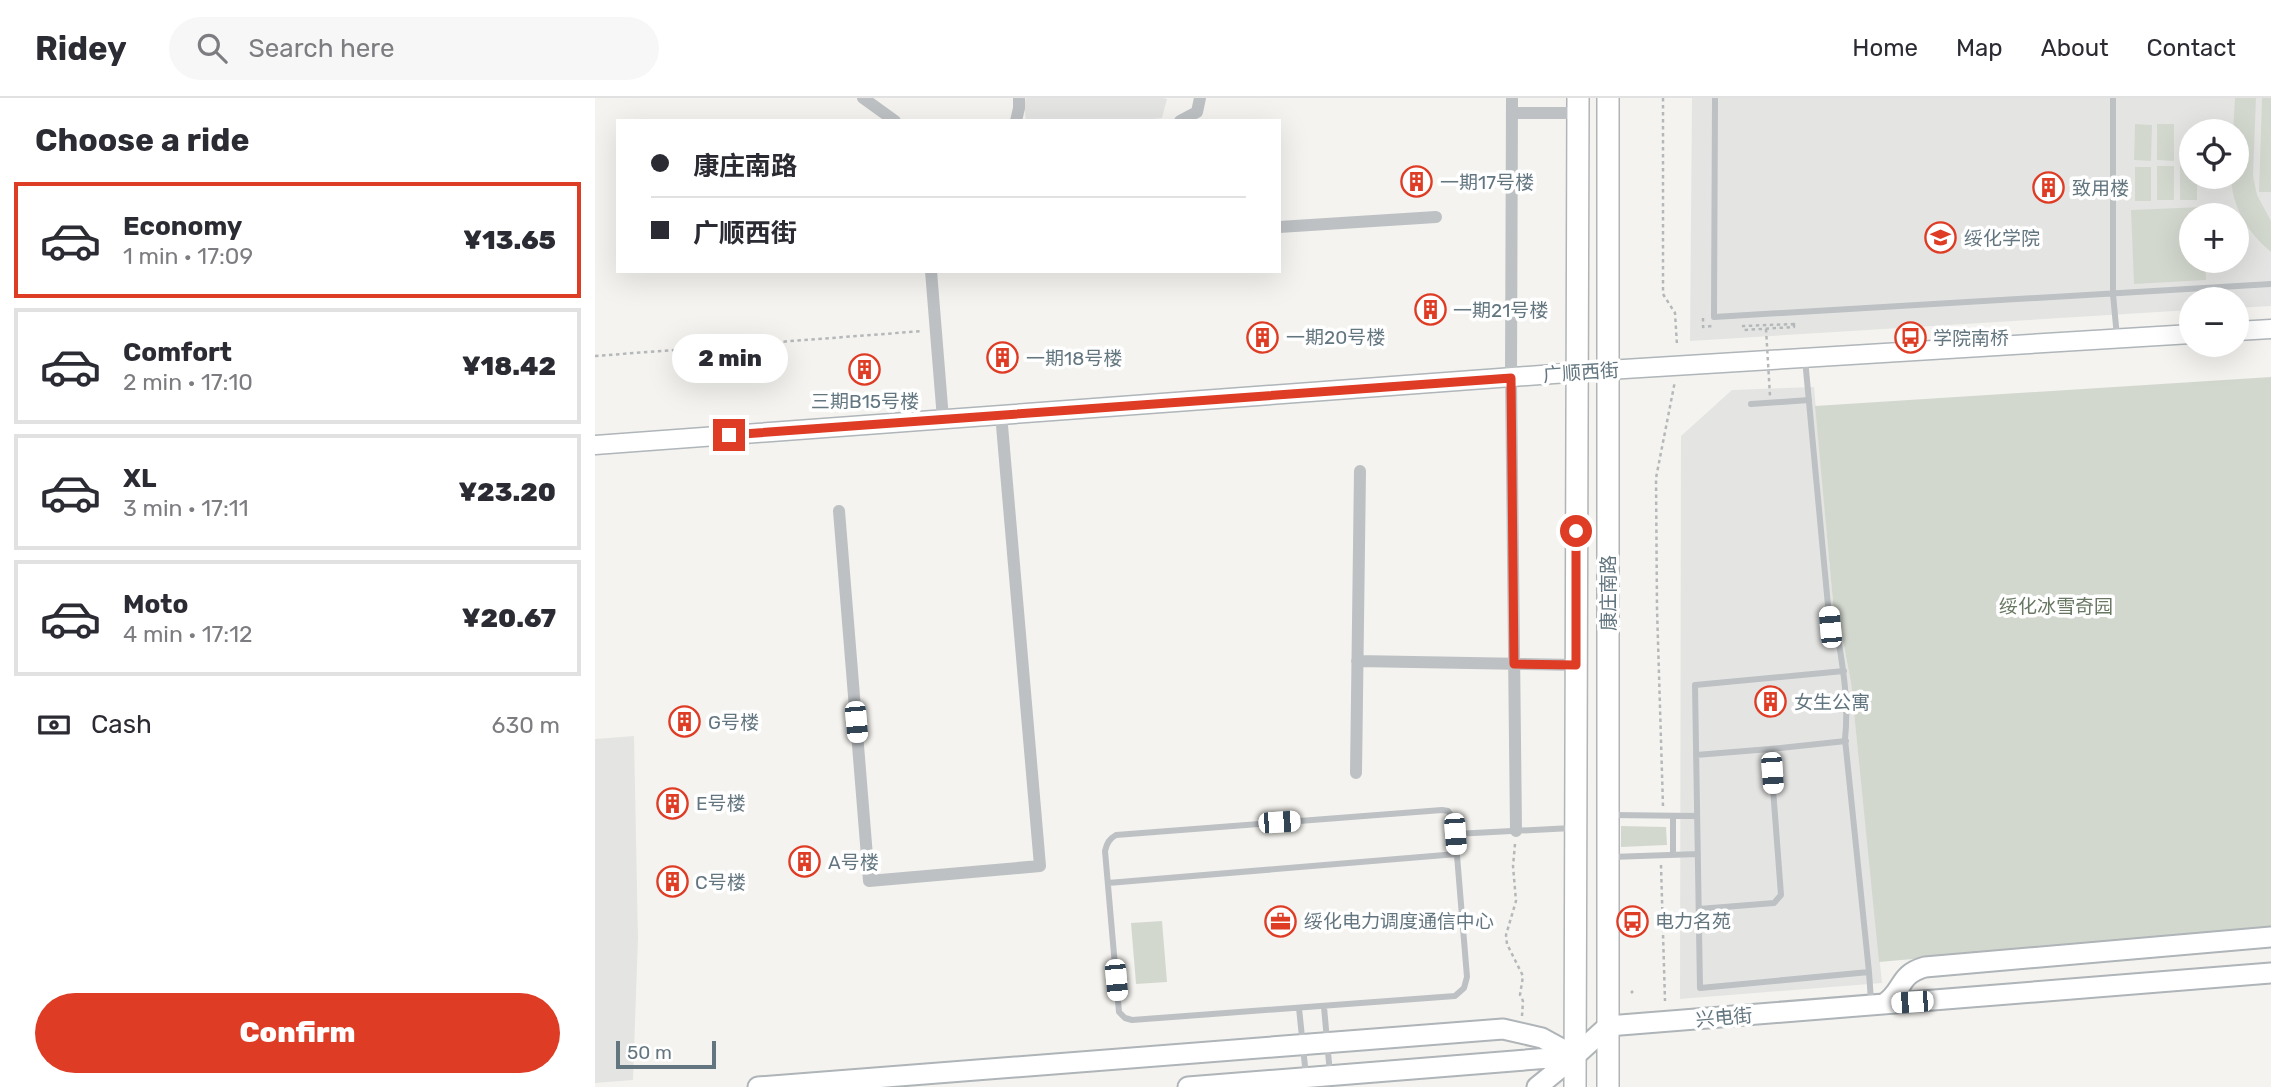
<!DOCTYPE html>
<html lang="en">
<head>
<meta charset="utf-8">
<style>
  :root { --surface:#fff; --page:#f7f7f7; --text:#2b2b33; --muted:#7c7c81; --line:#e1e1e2; --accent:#de3c25 }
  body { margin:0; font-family:Rubik,"Noto Sans SC",sans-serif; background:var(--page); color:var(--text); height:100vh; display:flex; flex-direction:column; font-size:26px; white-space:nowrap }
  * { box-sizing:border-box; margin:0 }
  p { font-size:23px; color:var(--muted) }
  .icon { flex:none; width:38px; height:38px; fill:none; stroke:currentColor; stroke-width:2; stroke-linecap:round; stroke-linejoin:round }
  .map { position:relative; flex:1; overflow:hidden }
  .side { display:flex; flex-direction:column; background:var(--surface); width:595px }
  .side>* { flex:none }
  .hud { position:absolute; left:21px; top:21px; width:665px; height:154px; border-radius:0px; box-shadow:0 7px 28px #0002; display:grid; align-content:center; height:154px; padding:0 35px; background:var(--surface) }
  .buttons { position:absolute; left:1584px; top:21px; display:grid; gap:14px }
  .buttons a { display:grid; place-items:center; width:70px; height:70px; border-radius:50%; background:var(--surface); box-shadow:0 7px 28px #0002; font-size:35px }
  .scale { position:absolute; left:21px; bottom:18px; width:100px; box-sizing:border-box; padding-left:7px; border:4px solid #637680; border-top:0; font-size:19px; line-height:24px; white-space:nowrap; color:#637680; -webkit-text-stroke:5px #fff; paint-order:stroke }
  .end { position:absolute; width:32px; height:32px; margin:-16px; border:9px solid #de3c25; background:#fff; box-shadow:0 0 0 4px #fff }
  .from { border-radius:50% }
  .bubble { position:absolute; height:49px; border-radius:24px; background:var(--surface); box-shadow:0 7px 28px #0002; font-size:23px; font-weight:800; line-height:49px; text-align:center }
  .car { position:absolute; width:21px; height:42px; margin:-21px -10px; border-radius:9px; box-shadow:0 0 5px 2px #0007; background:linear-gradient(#fff 24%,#345 0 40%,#fff 0 76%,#345 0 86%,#fff 0) }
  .hud b { display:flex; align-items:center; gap:24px; height:66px; font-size:26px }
  .hud b+b { border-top:2px solid var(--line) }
  .hud i { width:18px; height:18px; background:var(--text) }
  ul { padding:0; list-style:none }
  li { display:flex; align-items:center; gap:21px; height:116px; margin:0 14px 10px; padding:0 21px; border:4px solid var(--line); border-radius:0px }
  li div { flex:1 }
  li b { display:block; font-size:26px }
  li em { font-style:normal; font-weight:800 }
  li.on { border-color:var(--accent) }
  li>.icon { width:63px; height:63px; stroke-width:1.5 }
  h2 { padding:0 35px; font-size:32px; line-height:84px }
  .pay { display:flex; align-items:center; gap:18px; height:77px; padding:0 35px; font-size:26px }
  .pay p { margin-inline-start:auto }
  .button { display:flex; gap:14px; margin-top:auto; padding:14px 35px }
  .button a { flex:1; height:80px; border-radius:42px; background:var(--accent); color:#fff; font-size:28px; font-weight:800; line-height:80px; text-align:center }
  header { display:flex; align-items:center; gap:42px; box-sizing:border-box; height:98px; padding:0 35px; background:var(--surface); border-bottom:2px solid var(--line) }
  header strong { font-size:33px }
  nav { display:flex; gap:38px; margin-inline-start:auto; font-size:24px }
  .search { width:490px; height:63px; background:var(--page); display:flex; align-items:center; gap:18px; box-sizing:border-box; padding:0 24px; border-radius:38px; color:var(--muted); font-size:26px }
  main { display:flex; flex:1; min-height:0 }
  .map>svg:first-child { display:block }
</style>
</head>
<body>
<header>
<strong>Ridey</strong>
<div class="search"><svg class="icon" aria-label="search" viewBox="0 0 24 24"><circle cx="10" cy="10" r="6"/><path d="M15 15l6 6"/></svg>Search here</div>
<nav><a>Home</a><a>Map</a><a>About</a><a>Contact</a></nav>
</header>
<main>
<section class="side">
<h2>Choose a ride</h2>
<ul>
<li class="on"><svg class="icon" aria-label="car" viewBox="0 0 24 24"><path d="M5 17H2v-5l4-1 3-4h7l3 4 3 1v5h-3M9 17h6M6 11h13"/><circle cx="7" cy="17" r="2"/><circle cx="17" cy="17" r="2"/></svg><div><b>Economy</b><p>1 min · 17:09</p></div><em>¥13.65</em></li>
<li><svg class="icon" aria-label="car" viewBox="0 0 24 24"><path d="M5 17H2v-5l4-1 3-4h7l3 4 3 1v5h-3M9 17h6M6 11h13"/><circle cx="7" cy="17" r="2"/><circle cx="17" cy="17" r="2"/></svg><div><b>Comfort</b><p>2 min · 17:10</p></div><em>¥18.42</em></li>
<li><svg class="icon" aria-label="car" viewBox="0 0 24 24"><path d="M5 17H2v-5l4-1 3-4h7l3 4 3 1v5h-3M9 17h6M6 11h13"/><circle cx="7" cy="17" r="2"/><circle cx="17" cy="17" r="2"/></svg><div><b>XL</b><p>3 min · 17:11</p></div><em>¥23.20</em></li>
<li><svg class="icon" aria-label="car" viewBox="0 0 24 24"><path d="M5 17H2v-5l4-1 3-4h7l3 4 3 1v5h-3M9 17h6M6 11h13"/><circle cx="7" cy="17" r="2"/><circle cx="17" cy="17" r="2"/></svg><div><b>Moto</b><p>4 min · 17:12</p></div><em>¥20.67</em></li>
</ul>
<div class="pay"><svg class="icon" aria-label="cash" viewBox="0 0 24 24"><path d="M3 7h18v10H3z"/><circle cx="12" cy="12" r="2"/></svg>Cash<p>630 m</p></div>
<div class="button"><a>Confirm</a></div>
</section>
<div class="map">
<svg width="1676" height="989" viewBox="0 0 1676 989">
  <rect width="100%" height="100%" fill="#f4f3ef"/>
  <path fill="#e4e5e3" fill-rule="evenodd" d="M431 0H569L572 1 567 20 538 23H431L429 8Z
    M1097 0H1676V208L1642 210V201H1596V212L1095 243ZM1596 33H1642V79H1596ZM1596 117H1642V163H1596Z
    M1219 289 1240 526 1246 532 1256 585 1287 885 1085 901 1086 338 1137 292Z
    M39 638 43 840 38 982 0 985V641Z"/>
  <path fill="#d3d8cf" d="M1640 0H1661L1658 78 1662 97 1676 123V154C1653 135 1637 109 1636 79H1642V33H1638Z
    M1667 0H1676V94H1664Z
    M1540 26 1557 27 1556 63 1539 62Z
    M1562 26H1579V63L1562 62Z
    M1562 68H1579V102H1562Z
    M1585 68H1596V79H1602V102H1585Z
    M1540 69H1556V103H1540Z
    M1607 109 1608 117H1596V163H1610L1611 182 1539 186 1536 112Z
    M1676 279V829L1284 864 1256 585 1246 532 1240 526 1220 308Z
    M1026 728 1071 729 1072 747 1026 749Z
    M567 823 572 884 541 886 536 825Z"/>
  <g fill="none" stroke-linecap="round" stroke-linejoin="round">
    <defs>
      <path id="secondary" d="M1642 233 1676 231
        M0 347 1013 272 1596 236"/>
      <path id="primary" d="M1289 906C1310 892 1302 877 1330 869L1676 839
        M163 989 908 931 947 940 980 958 942 989
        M593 989 980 958 1013 928 1676 875"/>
      <path id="trunk" d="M980 989 983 0
        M1013 989V0"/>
    </defs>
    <use href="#secondary" stroke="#afb5b9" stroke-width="21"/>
    <use href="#primary" stroke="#aeb4b7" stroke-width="23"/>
    <use href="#trunk" stroke="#b0b4b7" stroke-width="24"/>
    <path stroke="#b5b8ba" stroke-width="2.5" stroke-dasharray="3.5 3.5" stroke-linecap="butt" d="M1068 0V196L1080 215 1082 247
      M1108 220V229L1117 228
      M1199 226V229L1149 232 1148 228Z
      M0 258 328 233
      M1068 708 1062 511 1061 380 1080 283
      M920 746 918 768 921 803 911 837 912 846 928 878 925 897 928 903 927 918
      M1066 767 1070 903
      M1036 895 1038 893"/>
    <path stroke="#bdc1c4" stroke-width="6" d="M1120 0 1119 219 1676 186
      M1518 0V196L1522 239
      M1210 261 1235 529 1242 533C1248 570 1254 604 1250 641L1274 874 1105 890 1100 587 1249 573
      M1156 306 1214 302
      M1101 657 1175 651
      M847 712 853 713 859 721 872 879 869 890 860 898 537 922 530 920 524 914 510 753C512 745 514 741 521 737Z
      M1016 717 1102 718
      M1078 718V757
      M860 736 977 730
      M1016 759 1103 756
      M513 785 862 756
      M1104 811 1179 805 1186 797 1175 651 1251 643
      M1274 874 1276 903
      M729 909 735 976
      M704 910 711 978"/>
    <path stroke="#bdc1c4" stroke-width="12" d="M268 0 300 23
      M917 0 916 280 921 733
      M917 15H983
      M421 23 424 10V0
      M585 23 602 14 605 0
      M684 129 841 119
      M336 173 348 321
      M244 413 274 783 445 768 406 316
      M762 563 981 567
      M761 675 765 373"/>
    <use href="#secondary" stroke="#fff" stroke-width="18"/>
    <use href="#primary" stroke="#fff" stroke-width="19"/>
    <use href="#trunk" stroke="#fff" stroke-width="21"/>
    <path stroke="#b5b8ba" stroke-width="2.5" stroke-dasharray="3.5 3.5" stroke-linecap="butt" d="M1171 231 1175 298"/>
  </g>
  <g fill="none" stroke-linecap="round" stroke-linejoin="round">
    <path stroke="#de3c25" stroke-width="9" d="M134 337 916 280 919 566 981 567V433"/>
  </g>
  <defs>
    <symbol id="building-ring" viewBox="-11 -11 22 22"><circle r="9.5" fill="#fff" stroke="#de3c25" stroke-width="1.5"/><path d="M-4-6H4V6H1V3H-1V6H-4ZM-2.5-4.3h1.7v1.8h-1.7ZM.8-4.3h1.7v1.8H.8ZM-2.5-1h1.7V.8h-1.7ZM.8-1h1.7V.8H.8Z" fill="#de3c25"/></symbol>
    <symbol id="university-ring" viewBox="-11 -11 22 22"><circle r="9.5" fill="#fff" stroke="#de3c25" stroke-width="1.5"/><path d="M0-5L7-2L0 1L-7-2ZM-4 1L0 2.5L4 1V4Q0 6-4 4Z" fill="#de3c25"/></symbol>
    <symbol id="bus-ring" viewBox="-11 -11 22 22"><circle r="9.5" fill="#fff" stroke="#de3c25" stroke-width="1.5"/><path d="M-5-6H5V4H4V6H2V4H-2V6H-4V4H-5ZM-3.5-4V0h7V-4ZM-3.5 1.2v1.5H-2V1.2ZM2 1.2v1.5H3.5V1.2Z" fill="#de3c25"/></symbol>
    <symbol id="office-ring" viewBox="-11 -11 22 22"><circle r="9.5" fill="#fff" stroke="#de3c25" stroke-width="1.5"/><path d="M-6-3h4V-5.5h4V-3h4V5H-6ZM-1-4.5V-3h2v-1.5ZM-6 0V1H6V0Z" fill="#de3c25"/></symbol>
  </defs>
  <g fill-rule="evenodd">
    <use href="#building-ring" x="804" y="66" width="35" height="35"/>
    <use href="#building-ring" x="1436" y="72" width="35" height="35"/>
    <use href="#university-ring" x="1328" y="122" width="35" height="35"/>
    <use href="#building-ring" x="818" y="194" width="35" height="35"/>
    <use href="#building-ring" x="650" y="222" width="35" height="35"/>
    <use href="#bus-ring" x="1298" y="222" width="35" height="35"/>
    <use href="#building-ring" x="390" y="242" width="35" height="35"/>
    <use href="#building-ring" x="252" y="254" width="35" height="35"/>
    <use href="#building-ring" x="1158" y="586" width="35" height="35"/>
    <use href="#building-ring" x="72" y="606" width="35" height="35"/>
    <use href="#building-ring" x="60" y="688" width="35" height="35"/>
    <use href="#building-ring" x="192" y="746" width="35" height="35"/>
    <use href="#building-ring" x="60" y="766" width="35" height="35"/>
    <use href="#office-ring" x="668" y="806" width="35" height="35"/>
    <use href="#bus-ring" x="1020" y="806" width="35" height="35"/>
  </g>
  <g text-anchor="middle" stroke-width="7" stroke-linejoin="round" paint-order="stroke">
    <g font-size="19" fill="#637680" stroke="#fff" text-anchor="start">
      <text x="845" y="91">一期17号楼</text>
      <text x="1477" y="97">致用楼</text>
      <text x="1369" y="147">绥化学院</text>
      <text x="858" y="219">一期21号楼</text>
      <text x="691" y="246">一期20号楼</text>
      <text x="1338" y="247">学院南桥</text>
      <text x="431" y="267">一期18号楼</text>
      <text x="270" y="310" text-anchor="middle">三期B15号楼</text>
      <text x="1199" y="611">女生公寓</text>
      <text x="113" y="631">G号楼</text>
      <text x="101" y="712">E号楼</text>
      <text x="233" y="771">A号楼</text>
      <text x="100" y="791">C号楼</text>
      <text x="709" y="830">绥化电力调度通信中心</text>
      <text x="1060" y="830">电力名苑</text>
    </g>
    <g font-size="19" fill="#637680" stroke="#fff">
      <text transform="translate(986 274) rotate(-4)" y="7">广顺西街</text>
      <text transform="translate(1013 495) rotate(-90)" y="7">康庄南路</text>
      <text transform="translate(1129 919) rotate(-5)" y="7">兴电街</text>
    </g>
    <g font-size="19" fill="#687762" stroke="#fff">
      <text x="1461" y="515">绥化冰雪奇园</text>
    </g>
  </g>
</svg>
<div class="buttons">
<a><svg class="icon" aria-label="locate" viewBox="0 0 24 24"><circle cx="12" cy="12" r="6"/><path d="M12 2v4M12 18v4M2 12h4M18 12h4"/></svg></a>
<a>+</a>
<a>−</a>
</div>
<div class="scale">50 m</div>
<i class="end from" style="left:981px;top:433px"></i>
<i class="end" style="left:134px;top:337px"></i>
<div class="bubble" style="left:77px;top:236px;width:116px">2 min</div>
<i class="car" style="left:1235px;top:529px;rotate:355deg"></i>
<i class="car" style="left:261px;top:624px;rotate:175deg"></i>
<i class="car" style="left:1177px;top:675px;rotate:176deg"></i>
<i class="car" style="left:684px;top:724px;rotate:86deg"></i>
<i class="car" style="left:860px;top:736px;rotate:176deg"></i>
<i class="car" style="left:521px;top:882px;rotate:175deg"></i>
<i class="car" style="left:1317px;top:904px;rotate:266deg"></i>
<div class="hud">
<b><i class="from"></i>康庄南路</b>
<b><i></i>广顺西街</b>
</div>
</div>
</main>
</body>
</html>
